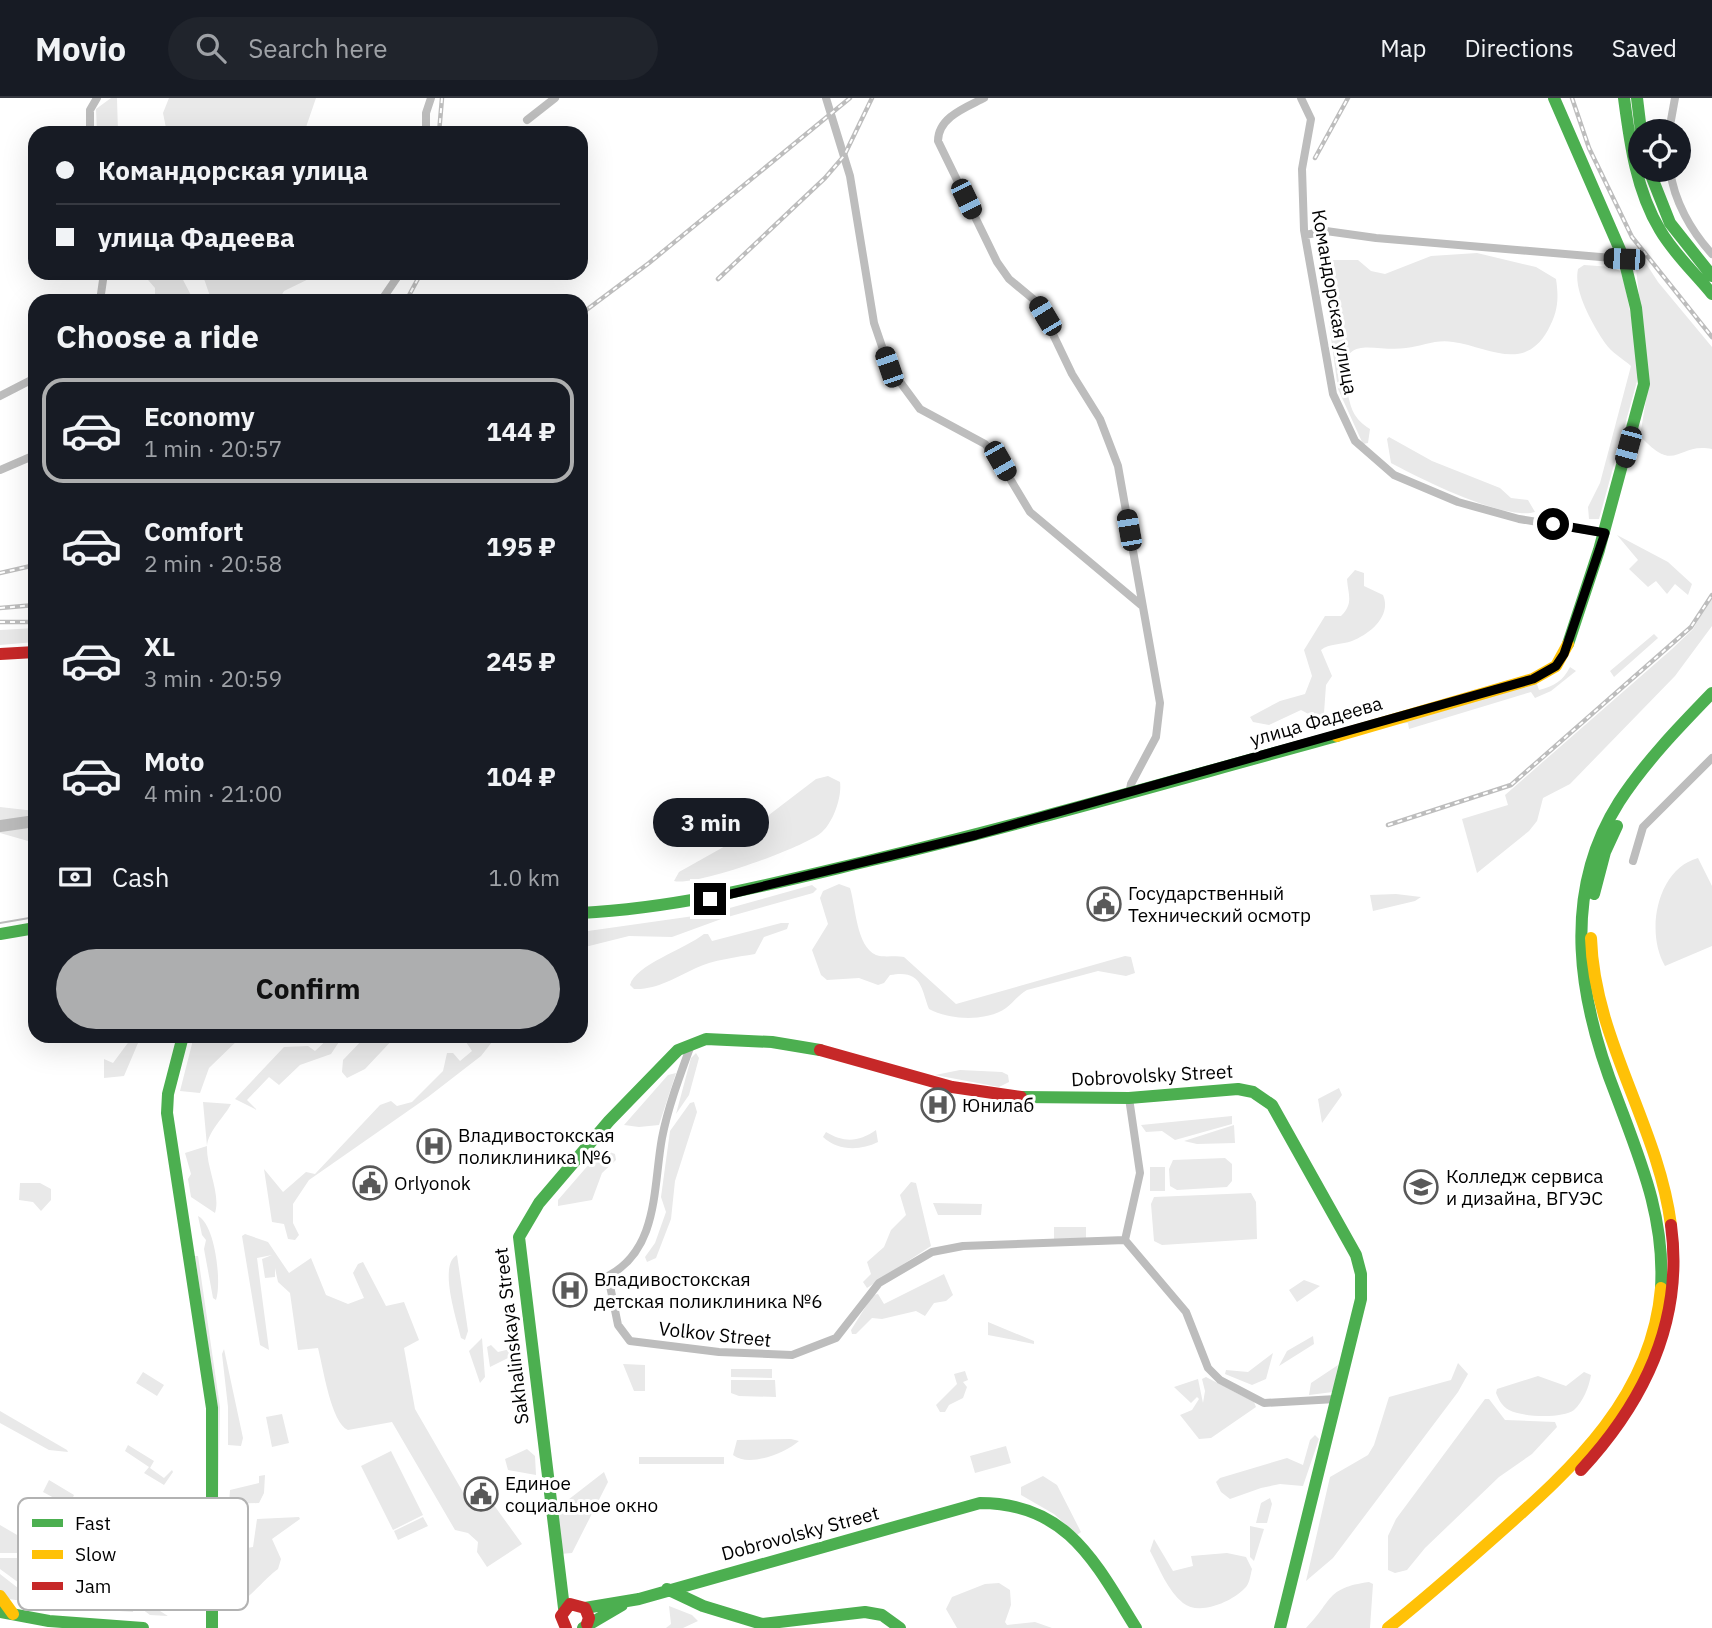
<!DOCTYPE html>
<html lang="en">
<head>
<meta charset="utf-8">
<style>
  :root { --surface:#171b24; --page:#20242c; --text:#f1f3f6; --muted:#9ea1a6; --line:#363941; --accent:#adaeaf }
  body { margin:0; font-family:"IBM Plex Sans",sans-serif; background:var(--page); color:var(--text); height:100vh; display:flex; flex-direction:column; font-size:26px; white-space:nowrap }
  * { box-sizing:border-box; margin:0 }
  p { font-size:23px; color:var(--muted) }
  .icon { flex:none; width:38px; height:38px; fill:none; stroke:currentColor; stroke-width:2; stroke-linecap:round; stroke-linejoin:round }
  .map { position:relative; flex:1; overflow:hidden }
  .drawer { position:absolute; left:28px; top:196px; width:560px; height:749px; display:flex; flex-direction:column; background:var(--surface); border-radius:21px; box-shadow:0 7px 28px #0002 }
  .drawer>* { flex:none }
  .top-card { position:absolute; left:28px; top:28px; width:560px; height:154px; border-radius:21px; box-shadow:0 7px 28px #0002; display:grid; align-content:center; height:154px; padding:0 28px; background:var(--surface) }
  .controls { position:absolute; left:1628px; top:21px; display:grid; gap:14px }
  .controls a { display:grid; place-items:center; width:63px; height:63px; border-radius:50%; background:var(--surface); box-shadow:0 7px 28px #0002; font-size:35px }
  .end { position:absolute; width:32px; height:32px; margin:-16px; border:9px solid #000; background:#fff; box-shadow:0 0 0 4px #fff }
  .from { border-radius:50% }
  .bubble { position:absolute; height:49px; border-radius:24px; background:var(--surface); box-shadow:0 7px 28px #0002; font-size:23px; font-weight:700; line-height:49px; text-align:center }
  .car { position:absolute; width:21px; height:42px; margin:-21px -10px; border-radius:9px; box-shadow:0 0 5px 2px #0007; background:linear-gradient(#222 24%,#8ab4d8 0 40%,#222 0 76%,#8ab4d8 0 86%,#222 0) }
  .top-card b { display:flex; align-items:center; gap:24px; height:66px; font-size:26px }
  .top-card b+b { border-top:2px solid var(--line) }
  .top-card i { width:18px; height:18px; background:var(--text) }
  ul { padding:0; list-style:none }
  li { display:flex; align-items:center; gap:21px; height:105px; margin:0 14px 10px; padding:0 14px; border:4px solid transparent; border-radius:21px }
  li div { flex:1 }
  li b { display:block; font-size:26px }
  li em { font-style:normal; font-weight:700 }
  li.selected { border-color:var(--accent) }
  li>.icon { width:63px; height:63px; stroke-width:1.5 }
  h2 { padding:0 28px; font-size:32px; line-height:84px }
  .pay { display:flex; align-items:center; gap:18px; height:77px; padding:0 28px; font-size:26px }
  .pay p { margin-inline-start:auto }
  .primary-button { display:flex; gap:14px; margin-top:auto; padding:14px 28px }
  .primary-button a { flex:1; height:80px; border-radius:42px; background:var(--accent); color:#111; font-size:28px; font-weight:700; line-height:80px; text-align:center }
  header { display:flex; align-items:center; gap:42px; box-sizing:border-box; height:98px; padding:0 35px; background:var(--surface); border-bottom:2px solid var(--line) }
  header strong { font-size:33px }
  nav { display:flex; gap:38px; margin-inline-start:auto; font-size:24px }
  .search { width:490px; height:63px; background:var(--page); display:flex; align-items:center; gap:18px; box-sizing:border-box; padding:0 24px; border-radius:38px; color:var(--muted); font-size:26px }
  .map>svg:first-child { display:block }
</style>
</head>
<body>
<header>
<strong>Movio</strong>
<div class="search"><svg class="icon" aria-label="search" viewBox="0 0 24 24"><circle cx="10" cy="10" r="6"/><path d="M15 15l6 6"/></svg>Search here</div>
<nav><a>Map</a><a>Directions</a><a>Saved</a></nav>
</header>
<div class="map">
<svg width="1712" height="1530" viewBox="0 0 1712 1530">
  <rect width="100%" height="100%" fill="#fff"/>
  <path fill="#e9e9e9" d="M111 0H117L118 35H97L96 11Z
    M169 0H316L304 35H167L163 15Z
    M1477 155 1536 169 1556 181C1559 201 1558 214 1548 232 1524 275 1489 249 1453 244 1436 241 1423 248 1406 250 1373 255 1336 231 1347 292 1351 311 1353 320 1370 331L1368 345 1363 346 1338 291 1321 167 1328 162H1358L1371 173 1385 176 1431 158Z
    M1640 156 1658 184 1712 249V351C1676 344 1677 378 1640 338L1649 284 1635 162Z
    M1584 167 1612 169 1622 174 1638 252 1639 276 1599 421H1589L1588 409 1600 385 1631 268C1623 261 1611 254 1605 245 1593 227 1573 193 1578 171Z
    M142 175 181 178 194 203H155V190Z
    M202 175H321L284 193 278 203H226L223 197 210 198Z
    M1389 339 1432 363 1500 390 1511 400 1528 402 1535 414C1504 423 1419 380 1391 365L1387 341Z
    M1617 437 1668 464 1692 486 1688 497 1675 486 1667 496 1656 483 1648 489 1629 471 1638 462Z
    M1355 472 1364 475V488L1383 497C1392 518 1370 536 1352 543 1342 547 1329 545 1321 552L1332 578 1326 587 1324 615 1314 619 1301 612 1269 627 1253 624 1250 619 1280 603 1305 596 1312 578 1304 552 1325 518H1341C1354 505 1348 497 1347 481Z
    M1712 498V528L1675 578 1570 686 1543 700 1537 723 1529 733 1477 775 1462 721 1508 707 1505 697 1672 551 1693 531Z
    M35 530V544L0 547V532Z
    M1654 536 1658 540 1614 579 1610 573Z
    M1570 569 1576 573 1551 593 1535 600 1531 594 1409 631 1408 625 1392 626 1536 583 1539 592C1554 588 1563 583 1570 569Z
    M828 678 840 684C842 698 834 723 822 734 806 749 695 789 674 783L679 774 736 742 816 681Z
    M0 709 35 713V745L0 735Z
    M1698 760 1712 788V848L1665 868C1645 834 1657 771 1698 760Z
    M839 786 850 790C856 809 856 848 876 857 885 860 895 857 904 859L956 906 1125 858 1131 859 1135 875 1126 878 1098 873 1027 892C1018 897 1014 904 1006 910 986 924 949 922 929 911 921 890 922 871 890 877L884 885 878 887 859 880 827 882 821 877 812 852 828 826 820 800 823 793Z
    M812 787 817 791 813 795 724 820 672 839 629 838 581 850V834L708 816Z
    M1396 796 1421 799 1415 803 1373 813 1370 797Z
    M781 825H789L787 831 764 839 755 856C737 859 713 862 696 870 676 879 657 892 634 891L630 887C635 867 685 851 704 836H708L712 843Z
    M133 938H141L124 978 104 980V961L113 965Z
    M194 938H242L209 970 200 995 180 993Z
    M331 938H343L331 956 300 967 279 987 269 979 247 1002 257 1012 235 1001 284 949 308 948 315 953Z
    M366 938H396L365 971 347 980 342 974 343 962Z
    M468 938H491L492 944 481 958 428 999 309 1082 293 1106V1125L299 1137 295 1142 288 1141 284 1126 272 1124 264 1071 283 1094 306 1074 315 1076 380 1007 391 1003 397 1008 412 1004 443 973 447 955H453L460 963 472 953 466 944Z
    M696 955 699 960 689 997 676 1016 691 960Z
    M960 972 1002 974 1008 977 1009 984 999 989 935 977Z
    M676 975 659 1027 639 1029 624 1027 668 977Z
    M1339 990 1342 997 1322 1025 1318 1001Z
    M203 1004 231 1006C226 1017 208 1033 207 1048 206 1069 221 1096 215 1115L191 1099 188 1081 191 1076 185 1055 207 1048Z
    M694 1004 697 1014 675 1083 671 1121 656 1160 647 1164 645 1159 655 1145 666 1114 661 1099 670 1033 690 1005Z
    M1232 1018V1026L1175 1042 1162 1033 1146 1034 1141 1027Z
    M1234 1027 1235 1045 1197 1046 1184 1043Z
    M876 1032 878 1044C860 1053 838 1053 823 1039L826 1034C844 1045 859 1044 876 1032Z
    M607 1053 615 1056 616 1062 602 1075 592 1102 558 1108V1102L597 1057Z
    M1225 1060 1232 1066V1083L1227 1089 1177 1092 1170 1088 1169 1071 1173 1062Z
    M1150 1069H1165V1093H1150Z
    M911 1084 916 1085 931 1148 867 1190 863 1184 871 1176 867 1164 884 1149 891 1132 906 1117 900 1097Z
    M20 1085H40L51 1091V1102L41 1113 33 1104 19 1102Z
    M1251 1095 1256 1104 1257 1141 1162 1147 1154 1143 1151 1106 1154 1099Z
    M933 1105 982 1106 981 1117H938Z
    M198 1118C215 1126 222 1184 216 1202L213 1200 204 1151 206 1142 202 1137Z
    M1054 1129H1086V1141H1054Z
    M245 1136 268 1144 289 1175 311 1160 326 1197 348 1206 364 1200 353 1175 358 1166 363 1164 386 1208 404 1204 419 1242 404 1250 415 1311 471 1408 491 1403 522 1446 487 1469 477 1454 478 1444 468 1435 455 1432 392 1324 348 1332C331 1325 323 1269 318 1250L298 1252 290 1195 278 1184 275 1170V1179L265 1180 262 1161 272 1157 257 1160 269 1252 260 1247 242 1138Z
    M457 1157 468 1233 465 1242 461 1240C457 1222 438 1167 457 1157Z
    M195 1158H198L220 1309 218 1405 217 1309Z
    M944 1176 953 1197 946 1203 934 1205 925 1218 916 1213 882 1221 872 1220 856 1236H852L851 1232 873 1197 878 1196 884 1206Z
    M1304 1182 1320 1188 1297 1204 1289 1192Z
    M988 1224 1034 1243V1246L988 1237Z
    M1313 1238 1314 1246 1279 1268 1287 1253Z
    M482 1240 485 1279 480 1285 469 1253Z
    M491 1247 498 1254 514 1250 516 1256 490 1269 487 1249Z
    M224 1251 243 1340 241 1348 228 1347V1309L222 1256Z
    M1273 1255 1266 1281 1252 1287 1225 1276 1226 1272 1248 1274Z
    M1458 1265 1468 1276 1458 1294 1333 1460 1306 1483 1330 1379 1368 1357 1374 1347 1389 1299 1451 1282Z
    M623 1266 645 1267V1293H634Z
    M1338 1267 1333 1294 1309 1297 1311 1285Z
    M731 1271H772V1280L731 1279Z
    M965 1273 968 1282 963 1284 967 1289 963 1300 949 1307 945 1314H940L936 1307 957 1286 954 1276Z
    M143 1274 164 1287 157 1298 136 1285Z
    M1584 1274 1591 1277C1589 1289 1583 1304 1574 1312 1562 1321 1522 1319 1509 1312 1502 1308 1499 1302 1496 1295L1497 1291 1538 1278 1566 1288Z
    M1206 1279 1254 1304 1256 1309 1211 1340 1199 1341 1180 1317 1192 1312 1199 1301 1197 1299 1191 1305 1174 1289 1198 1281 1203 1305 1205 1293 1202 1281Z
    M731 1282H775L776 1299 739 1298 731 1295Z
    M1485 1301H1489L1505 1322 1555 1324 1557 1329 1532 1356 1499 1379 1425 1450 1407 1472 1395 1475 1388 1472V1438L1396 1421Z
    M0 1313 67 1352 68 1354 49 1352 0 1325Z
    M282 1316 289 1345 272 1349 266 1319Z
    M1315 1337 1319 1341 1303 1388 1280 1386 1261 1390 1230 1401 1221 1394 1216 1384 1220 1380 1287 1360 1303 1367 1310 1342Z
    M791 1341 799 1343C785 1355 749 1370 733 1357L737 1342Z
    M128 1347 154 1363 150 1370 164 1380 172 1372 173 1374 164 1387 144 1375 149 1369 125 1353Z
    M1006 1348 1011 1365 975 1375 970 1358Z
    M527 1351 535 1358 536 1377 508 1372 505 1361Z
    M391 1353 423 1417 393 1432 361 1368Z
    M639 1359H724V1366H639Z
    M604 1374 608 1384 572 1455 560 1456 555 1412Z
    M265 1377 264 1395 259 1405 229 1406 230 1392 259 1385V1378Z
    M1043 1378 1057 1387 1081 1434 1077 1437 1054 1416 1021 1397V1389Z
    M49 1382 74 1397 69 1408 43 1394Z
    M1270 1400 1272 1406 1267 1425H1256L1261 1405Z
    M299 1419 300 1421 272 1441 281 1461 278 1471C264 1481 243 1508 229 1511V1453L253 1449 257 1421Z
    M423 1419 428 1428 398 1442 394 1433Z
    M0 1427 48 1455 57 1442 67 1447 54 1465 36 1455H0Z
    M1250 1428 1264 1431 1254 1463 1250 1459Z
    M1154 1441 1173 1473 1193 1468 1191 1458 1227 1455 1246 1459 1252 1471C1250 1478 1250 1486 1244 1491 1231 1504 1199 1518 1183 1505 1168 1493 1159 1470 1150 1453Z
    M0 1460H26L17 1480 40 1495 48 1494 53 1510 0 1471Z
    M82 1462 103 1476 112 1470 148 1492 144 1503 168 1518 150 1517 79 1464Z
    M0 1476 36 1504V1505L9 1501 0 1492Z
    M66 1480 83 1489 77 1501 84 1490H100L99 1496 119 1510 124 1505 134 1514 60 1509 52 1491 60 1492Z
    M1369 1484 1373 1486 1370 1530H1306C1333 1503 1325 1490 1369 1484Z
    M999 1485 1010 1492 1011 1507 1005 1524 1007 1527 1035 1524 1052 1530H957L946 1511 952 1499 985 1486Z
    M669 1508 692 1517 698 1523 683 1530H666L671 1526Z"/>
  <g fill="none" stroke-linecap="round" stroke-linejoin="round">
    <path stroke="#bbb" stroke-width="12" d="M0 728 35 723"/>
    <path stroke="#bdbdbd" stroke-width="8" d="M826 0 850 78 874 225 889 269 920 311 985 346 1000 364 1030 414 1141 507
      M984 0C967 9 938 19 938 43L997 164 1009 181 1038 205 1072 276 1100 321 1118 368 1160 605 1156 639 1131 686 1129 696
      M1301 0 1311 21 1302 71 1304 132 1333 296 1355 343 1394 377 1458 404 1519 421 1605 435
      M527 22 555 0
      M1669 33 1675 0
      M90 35V12L97 0
      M426 35V15L431 0
      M1670 72C1674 103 1691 133 1712 156
      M1305 137 1326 133 1376 140 1624 161
      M100 203 104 175
      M381 203 400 175
      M0 298 35 280
      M0 372 35 357
      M1633 763 1643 729 1712 660
      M691 947C680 977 668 1009 662 1040 653 1089 659 1151 608 1178L618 1227 630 1243 719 1254 792 1257 836 1240 879 1185 932 1154 963 1148 1125 1142
      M1125 1142 1186 1214 1208 1270 1220 1282 1264 1305 1336 1301
      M1125 1142 1140 1075 1129 1000"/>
    <path stroke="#4caf50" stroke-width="12" d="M1554 0 1624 161 1636 210 1644 286 1599 452 1568 546
      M1624 0C1630 45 1636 92 1660 132 1674 156 1695 175 1712 196
      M1637 0 1641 33
      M1649 72 1670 125 1712 178
      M1594 796 1605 754 1617 728
      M581 815C681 810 775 785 872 762 1028 725 1182 680 1337 638
      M0 836 35 830
      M183 938 168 996 167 1015 212 1310V1530
      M1021 999 1129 1000 1238 991 1253 994 1272 1007 1356 1157 1361 1176V1201L1280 1530
      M1661 1190C1665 1120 1641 1064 1617 1000 1579 904 1560 797 1619 704 1645 664 1679 629 1712 595
      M667 1491 703 1508 762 1526 865 1514 882 1517 900 1530
      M564 1510 519 1139 539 1105 609 1023 678 952 706 941 772 944 820 952
      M585 1510 639 1501 980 1405C1067 1405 1095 1464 1136 1530
      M0 1514 49 1523 143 1530
      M583 1530 622 1507"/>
    <path stroke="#ffc107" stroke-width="12" d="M1337 638 1533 581 1556 568 1568 546
      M1591 840C1594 941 1658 1027 1671 1127
      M0 1498 13 1516
      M1388 1530C1426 1500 1462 1468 1498 1436 1574 1369 1652 1298 1661 1190"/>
    <path stroke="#c62828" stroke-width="12" d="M0 556 35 554
      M820 952 952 989 1021 999
      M1581 1372C1644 1304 1684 1222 1671 1127
      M566 1530 561 1518 570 1506 585 1510 589 1520 587 1526"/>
    <path stroke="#bdbdbd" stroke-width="2" d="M0 825 35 819"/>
    <defs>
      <path id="rail" d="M1572 0 1589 50 1632 139 1712 239
        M439 35 442 0
        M1315 60 1348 0
        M718 181 825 80 844 58 872 0
        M406 203 421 175
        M581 216 649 165 850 0
        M0 475 35 467
        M0 510 35 507
        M0 524H35
        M1388 727 1511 687 1691 529 1712 497"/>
    </defs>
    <use href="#rail" stroke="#bdbdbd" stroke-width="4.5"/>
    <use href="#rail" stroke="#fff" stroke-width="2" stroke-dasharray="5" stroke-linecap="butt"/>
  </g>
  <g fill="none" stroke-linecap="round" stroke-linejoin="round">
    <path stroke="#000" stroke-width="9" d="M710 801 976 737 1533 581 1556 568 1564 556 1605 435 1553 426"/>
  </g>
  <defs>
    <symbol id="civic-ring" viewBox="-11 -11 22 22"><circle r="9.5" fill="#fff" stroke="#595959" stroke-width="1.5"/><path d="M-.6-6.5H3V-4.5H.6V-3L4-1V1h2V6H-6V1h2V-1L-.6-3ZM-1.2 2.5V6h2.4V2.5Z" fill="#595959"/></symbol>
    <symbol id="hospital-ring" viewBox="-11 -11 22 22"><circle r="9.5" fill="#fff" stroke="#595959" stroke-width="1.5"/><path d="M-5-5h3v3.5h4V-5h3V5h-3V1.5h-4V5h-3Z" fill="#595959"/></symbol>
    <symbol id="university-ring" viewBox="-11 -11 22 22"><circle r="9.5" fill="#fff" stroke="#595959" stroke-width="1.5"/><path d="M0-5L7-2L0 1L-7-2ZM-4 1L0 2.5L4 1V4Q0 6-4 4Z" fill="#595959"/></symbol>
  </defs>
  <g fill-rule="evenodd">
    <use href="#civic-ring" x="1085" y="787" width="38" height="38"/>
    <use href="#hospital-ring" x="919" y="988" width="38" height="38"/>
    <use href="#hospital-ring" x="415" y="1029" width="38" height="38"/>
    <use href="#civic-ring" x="351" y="1066" width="38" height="38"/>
    <use href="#university-ring" x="1402" y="1070" width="38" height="38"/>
    <use href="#hospital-ring" x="551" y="1173" width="38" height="38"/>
    <use href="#civic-ring" x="462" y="1377" width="38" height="38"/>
  </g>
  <g text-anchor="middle" stroke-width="6" stroke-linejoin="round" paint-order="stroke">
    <g font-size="19" fill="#000" stroke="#fff">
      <text transform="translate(1335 204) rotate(80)" y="7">Командорская улица</text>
      <text transform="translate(1316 623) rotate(-16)" y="7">улица Фадеева</text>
      <text transform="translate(1152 977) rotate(-3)" y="7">Dobrovolsky Street</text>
      <text transform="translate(715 1236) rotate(6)" y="7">Volkov Street</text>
      <text transform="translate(511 1238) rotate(-97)" y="7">Sakhalinskaya Street</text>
      <text transform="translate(800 1435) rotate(-15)" y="7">Dobrovolsky Street</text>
    </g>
    <g font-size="19" fill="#000" stroke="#fff" text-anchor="start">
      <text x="1128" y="802">Государственный<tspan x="1128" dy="22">Технический осмотр</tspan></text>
      <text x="962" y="1014">Юнилаб</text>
      <text x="458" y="1044">Владивостокская<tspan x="458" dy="22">поликлиника №6</tspan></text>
      <text x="1446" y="1085">Колледж сервиса<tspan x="1446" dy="22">и дизайна, ВГУЭС</tspan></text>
      <text x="394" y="1092">Orlyonok</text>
      <text x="594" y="1188">Владивостокская<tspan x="594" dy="22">детская поликлиника №6</tspan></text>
      <text x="505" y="1392">Единое<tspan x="505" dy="22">социальное окно</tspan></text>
    </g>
  </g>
  <rect x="18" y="1400" width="230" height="112" rx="10" fill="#fff" stroke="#b2b2b2" stroke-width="2"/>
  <rect x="32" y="1421" width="31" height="8" fill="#4caf50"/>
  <rect x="32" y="1452" width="31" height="9" fill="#ffc107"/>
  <rect x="32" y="1484" width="31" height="8" fill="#c62828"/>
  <g font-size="19" fill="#000">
    <text x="75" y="1432">Fast</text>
    <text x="75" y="1463">Slow</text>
    <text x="75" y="1495">Jam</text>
  </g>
</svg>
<div class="controls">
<a><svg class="icon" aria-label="locate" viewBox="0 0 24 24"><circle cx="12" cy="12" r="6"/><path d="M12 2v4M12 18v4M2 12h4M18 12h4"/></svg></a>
</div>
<i class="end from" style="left:1553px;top:426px"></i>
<i class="end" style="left:710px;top:801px"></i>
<div class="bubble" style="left:653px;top:700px;width:116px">3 min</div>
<i class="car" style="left:966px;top:101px;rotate:154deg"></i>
<i class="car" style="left:1624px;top:161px;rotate:272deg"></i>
<i class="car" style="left:1045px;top:218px;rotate:329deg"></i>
<i class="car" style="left:889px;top:269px;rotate:341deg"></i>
<i class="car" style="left:1628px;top:349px;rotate:195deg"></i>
<i class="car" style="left:1000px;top:363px;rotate:150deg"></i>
<i class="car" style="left:1129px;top:432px;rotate:350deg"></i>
<div class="top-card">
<b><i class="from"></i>Командорская улица</b>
<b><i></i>улица Фадеева</b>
</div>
<section class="drawer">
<h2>Choose a ride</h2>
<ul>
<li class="selected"><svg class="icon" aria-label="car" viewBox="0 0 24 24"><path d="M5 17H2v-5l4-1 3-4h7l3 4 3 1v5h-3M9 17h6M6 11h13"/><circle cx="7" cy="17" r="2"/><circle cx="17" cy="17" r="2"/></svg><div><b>Economy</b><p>1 min · 20:57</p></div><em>144 ₽</em></li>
<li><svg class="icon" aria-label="car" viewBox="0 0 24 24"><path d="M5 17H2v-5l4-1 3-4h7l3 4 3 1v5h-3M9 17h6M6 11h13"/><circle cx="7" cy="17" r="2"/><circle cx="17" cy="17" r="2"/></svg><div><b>Comfort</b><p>2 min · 20:58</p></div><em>195 ₽</em></li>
<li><svg class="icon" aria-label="car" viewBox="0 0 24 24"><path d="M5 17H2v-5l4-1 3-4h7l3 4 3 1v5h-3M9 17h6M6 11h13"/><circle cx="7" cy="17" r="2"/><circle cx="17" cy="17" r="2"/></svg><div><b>XL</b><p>3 min · 20:59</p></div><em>245 ₽</em></li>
<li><svg class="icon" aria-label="car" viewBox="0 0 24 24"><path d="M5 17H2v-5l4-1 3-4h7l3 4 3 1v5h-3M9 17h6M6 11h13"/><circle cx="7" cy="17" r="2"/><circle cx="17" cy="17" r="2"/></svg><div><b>Moto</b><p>4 min · 21:00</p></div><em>104 ₽</em></li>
</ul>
<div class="pay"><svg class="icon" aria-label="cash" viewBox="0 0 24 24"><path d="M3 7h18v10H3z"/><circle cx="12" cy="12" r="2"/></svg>Cash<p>1.0 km</p></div>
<div class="primary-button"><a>Confirm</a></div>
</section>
</div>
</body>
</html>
